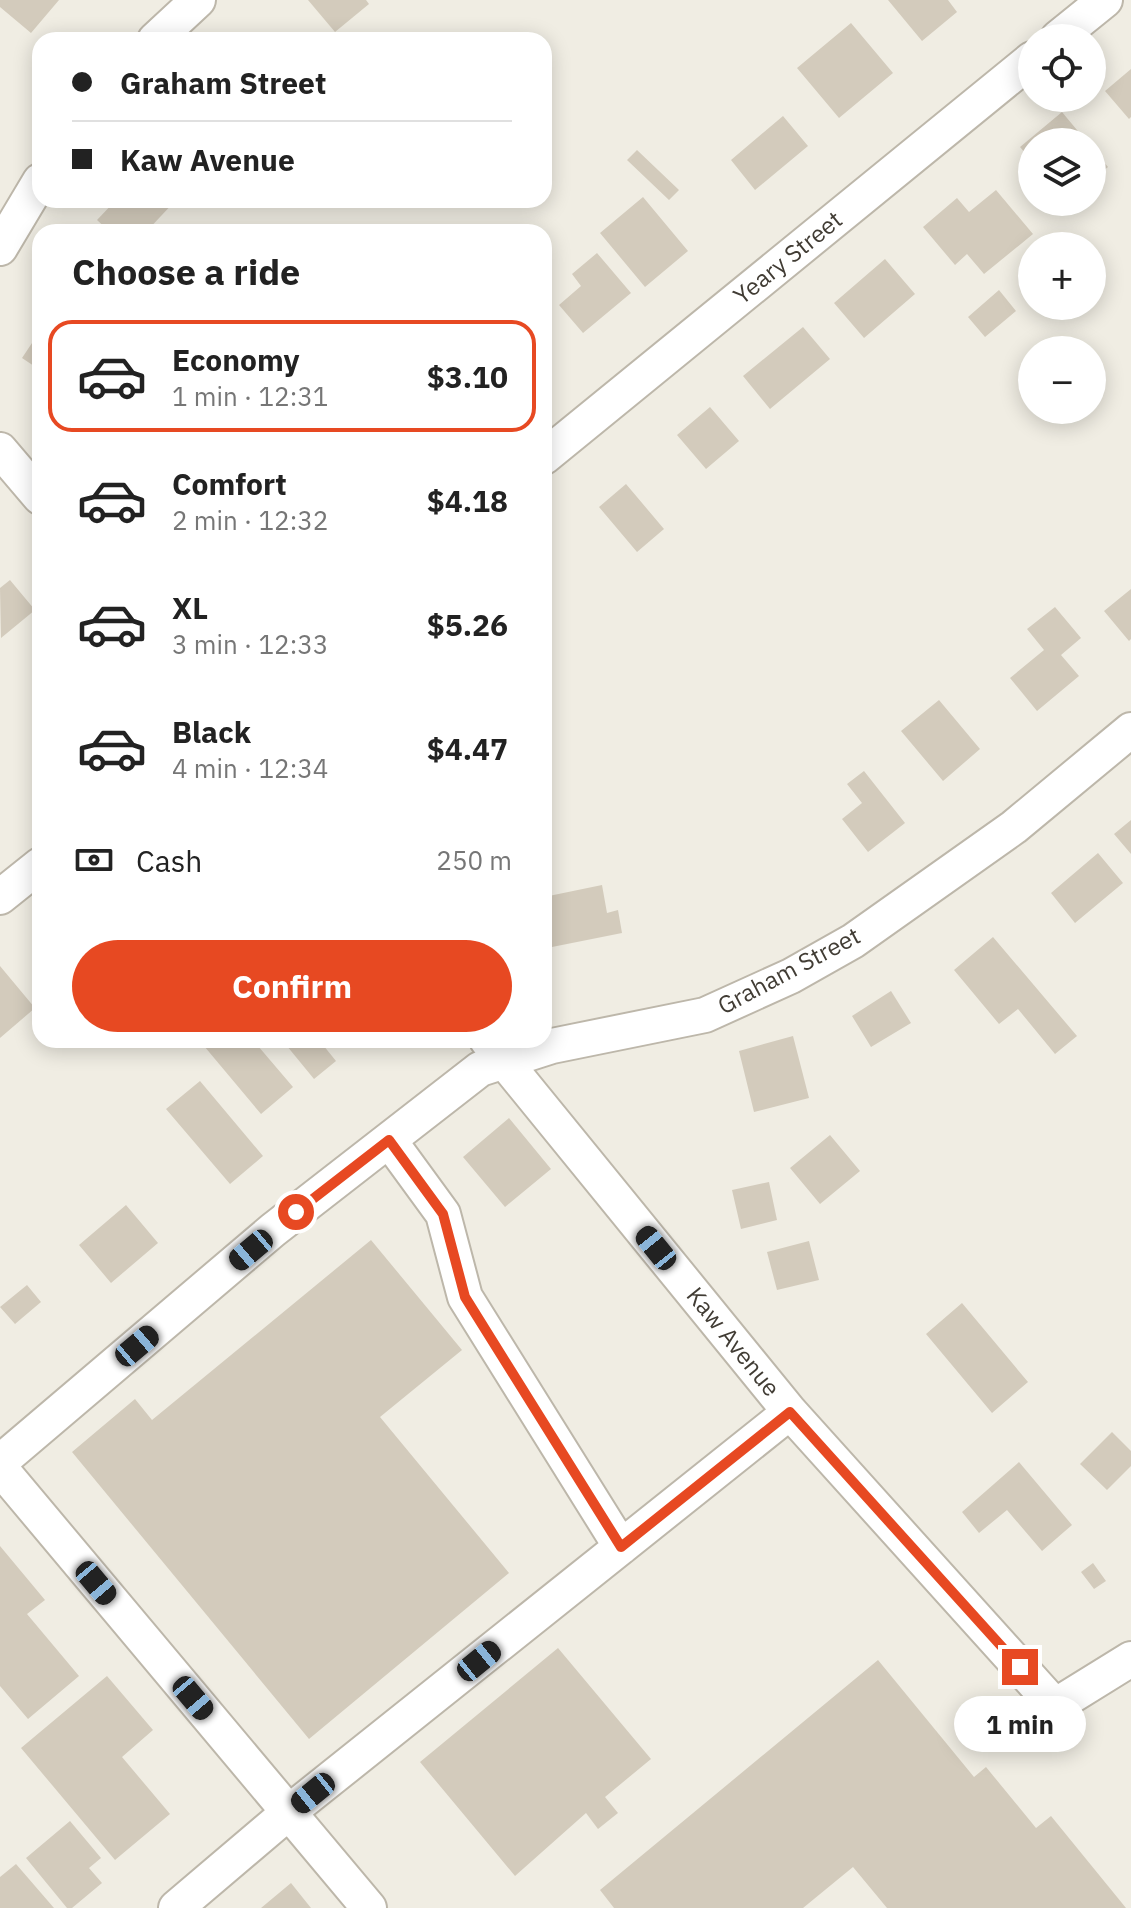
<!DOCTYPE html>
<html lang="en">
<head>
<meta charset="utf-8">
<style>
  :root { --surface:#fff; --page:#f6f6f6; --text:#222; --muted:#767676; --line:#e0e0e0; --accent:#e74922 }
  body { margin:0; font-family:"IBM Plex Sans",sans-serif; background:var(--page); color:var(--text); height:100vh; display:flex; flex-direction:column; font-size:30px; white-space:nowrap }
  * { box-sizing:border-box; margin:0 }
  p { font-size:26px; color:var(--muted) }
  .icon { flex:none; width:44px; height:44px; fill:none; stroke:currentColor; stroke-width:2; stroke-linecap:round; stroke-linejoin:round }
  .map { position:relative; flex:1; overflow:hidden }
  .panel { position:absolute; left:32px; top:224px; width:520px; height:824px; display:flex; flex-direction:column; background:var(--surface); border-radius:24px; box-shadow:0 4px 20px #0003 }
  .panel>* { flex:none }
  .guide { position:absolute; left:32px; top:32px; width:520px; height:176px; border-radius:24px; box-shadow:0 4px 20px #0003; display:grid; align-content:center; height:176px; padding:0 40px; background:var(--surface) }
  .controls { position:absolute; left:1018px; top:24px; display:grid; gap:16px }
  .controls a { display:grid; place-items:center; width:88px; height:88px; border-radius:50%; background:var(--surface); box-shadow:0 4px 20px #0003; font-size:40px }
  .end { position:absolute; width:36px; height:36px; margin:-18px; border:10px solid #e74922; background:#fff; box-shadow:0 0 0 4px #fff }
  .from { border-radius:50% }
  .bubble { position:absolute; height:56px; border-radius:28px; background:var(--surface); box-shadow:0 4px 20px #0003; font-size:26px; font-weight:800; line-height:56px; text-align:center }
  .car { position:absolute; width:24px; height:48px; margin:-24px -12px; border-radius:10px; box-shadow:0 0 6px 2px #0007; background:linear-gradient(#222 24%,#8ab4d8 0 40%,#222 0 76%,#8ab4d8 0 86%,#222 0) }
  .guide b { display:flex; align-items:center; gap:28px; height:76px; font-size:30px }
  .guide b+b { border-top:2px solid var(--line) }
  .guide i { width:20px; height:20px; background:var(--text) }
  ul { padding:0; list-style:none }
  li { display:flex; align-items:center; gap:24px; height:112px; margin:0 16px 12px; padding:0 24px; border:4px solid transparent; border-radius:24px }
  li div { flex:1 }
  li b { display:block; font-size:30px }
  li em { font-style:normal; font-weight:800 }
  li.active { border-color:var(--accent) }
  li>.icon { width:72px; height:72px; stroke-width:1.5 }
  h2 { padding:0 40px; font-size:36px; line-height:96px }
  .pay { display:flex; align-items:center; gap:20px; height:88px; padding:0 40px; font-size:30px }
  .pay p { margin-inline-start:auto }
  .button { display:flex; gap:16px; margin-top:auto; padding:16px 40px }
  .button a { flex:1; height:92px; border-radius:48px; background:var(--accent); color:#fff; font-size:32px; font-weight:800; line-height:92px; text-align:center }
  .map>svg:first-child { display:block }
</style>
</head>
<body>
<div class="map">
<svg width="1131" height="1908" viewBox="0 0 1131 1908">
  <rect width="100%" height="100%" fill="#f0ede3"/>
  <path fill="#d3cbbc" d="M0 0H59L31 33 0 7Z
    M308 0H366L369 4 335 32Z
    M888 0H948L957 12 922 41Z
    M851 23 893 73 839 118 797 68Z
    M1131 69V117L1129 119 1105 91Z
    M1062 112 1087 142H1032V161L1020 147Z
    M783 116 808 146 755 190 731 160Z
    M1092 148 1108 167 1092 180Z
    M637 150 679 190 669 200 627 160Z
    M996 190 1033 234 984 274 967 254 955 265 923 227 957 198 969 212Z
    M643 197 688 251 645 287 600 233Z
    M116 200H176L146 232H110L97 220Z
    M597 253 631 293 583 333 559 305 581 286 572 274Z
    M885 259 915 294 864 338 834 303Z
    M999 290 1016 311 985 337 968 317Z
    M803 327 830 359 770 409 743 376Z
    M40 331V370L22 358Z
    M710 407 739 441 706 469 677 435Z
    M626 484 664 529 637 552 599 507Z
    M10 580 35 610 1 638 0 588Z
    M1131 589V639L1129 641 1104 611Z
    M1055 607 1081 638 1061 655 1079 676 1037 711 1010 678 1044 650 1027 629Z
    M939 700 980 749 943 781 901 731Z
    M864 771 905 823 868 852 842 819 862 803 847 784Z
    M1131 820V854L1114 834Z
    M1098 853 1123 883 1075 923 1051 893Z
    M602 885 607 913 618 910 622 933 552 947 544 897Z
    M993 937 1077 1036 1055 1054 1018 1009 999 1024 954 970Z
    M0 966 35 1008 0 1038Z
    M891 991 911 1023 871 1047 852 1016Z
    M793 1036 809 1098 754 1112 739 1051Z
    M199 1040H253L293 1087 261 1114Z
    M282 1040H319L336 1061 314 1079Z
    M200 1081 263 1156 230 1184 166 1109Z
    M509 1118 551 1169 505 1207 463 1157Z
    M830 1135 860 1171 820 1204 790 1168Z
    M769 1182 777 1220 741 1229 732 1190Z
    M126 1205 158 1243 111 1283 79 1245Z
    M371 1240 462 1350 380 1417 509 1573 309 1739 72 1452 135 1399 152 1420Z
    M809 1241 819 1280 777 1290 767 1252Z
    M27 1285 41 1302 15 1324 0 1307Z
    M962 1303 1028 1382 992 1413 926 1334Z
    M1112 1432 1131 1451V1466L1107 1490 1080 1464Z
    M1019 1462 1072 1525 1042 1551 1007 1510 979 1533 962 1512Z
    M0 1546 45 1600 27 1614 79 1676 28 1719 0 1686Z
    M1093 1563 1106 1581 1094 1589 1081 1572Z
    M558 1648 651 1759 605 1797 618 1813 598 1829 586 1813 515 1876 420 1762Z
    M878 1660 974 1777 986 1767 1036 1828 1051 1816 1126 1908H887L853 1867 803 1908H614L600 1890Z
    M107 1676 153 1730 122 1757 170 1814 115 1860 21 1748Z
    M70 1821 101 1858 89 1868 102 1883 72 1908H67L26 1858Z
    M16 1864 54 1908H0V1877Z
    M291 1883 311 1908H261Z"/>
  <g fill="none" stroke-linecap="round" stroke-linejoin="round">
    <defs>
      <path id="minor" d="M1058 38 1105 0
        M155 40 198 0
        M0 248 40 181
        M0 450 40 497
        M544 457 1032 59
        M0 897 40 865
        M487 1040 790 1412 1055 1706 1131 1659
        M389 1140 443 1214 465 1297 621 1547
        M0 1462 273 1230 480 1069 552 1046 705 1015 791 976 853 941 1014 827 1131 730
        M0 1468 369 1908
        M176 1908 289 1812 790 1412"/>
    </defs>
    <use href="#minor" stroke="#bdb7aa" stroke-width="38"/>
    <use href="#minor" stroke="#fff" stroke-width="34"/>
  </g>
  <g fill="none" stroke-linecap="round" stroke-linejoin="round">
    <path stroke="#e74922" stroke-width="10" d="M296 1212 389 1140 443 1214 465 1297 621 1547 790 1412 1020 1667"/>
  </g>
  <g text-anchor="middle" stroke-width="6" stroke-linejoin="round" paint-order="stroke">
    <g font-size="24" fill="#413c34" stroke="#fff">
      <text transform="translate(788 258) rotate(-39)" y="8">Yeary Street</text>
      <text transform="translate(789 971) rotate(-28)" y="8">Graham Street</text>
      <text transform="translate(733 1342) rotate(51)" y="8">Kaw Avenue</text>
    </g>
  </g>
</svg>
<div class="controls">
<a><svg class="icon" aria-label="locate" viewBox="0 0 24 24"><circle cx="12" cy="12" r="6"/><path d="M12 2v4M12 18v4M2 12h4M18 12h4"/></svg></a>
<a><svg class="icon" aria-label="layers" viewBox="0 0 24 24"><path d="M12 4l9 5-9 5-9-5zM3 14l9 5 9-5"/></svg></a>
<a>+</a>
<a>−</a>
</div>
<i class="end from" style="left:296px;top:1212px"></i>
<i class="end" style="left:1020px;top:1667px"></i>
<div class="bubble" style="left:954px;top:1696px;width:132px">1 min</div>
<i class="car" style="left:656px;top:1248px;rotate:321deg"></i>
<i class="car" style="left:251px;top:1250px;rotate:230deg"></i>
<i class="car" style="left:137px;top:1346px;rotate:50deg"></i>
<i class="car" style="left:96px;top:1583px;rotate:140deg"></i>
<i class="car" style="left:479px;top:1661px;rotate:51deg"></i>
<i class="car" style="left:193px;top:1698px;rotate:140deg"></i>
<i class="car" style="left:313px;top:1793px;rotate:231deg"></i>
<div class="guide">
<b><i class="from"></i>Graham Street</b>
<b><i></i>Kaw Avenue</b>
</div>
<section class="panel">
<h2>Choose a ride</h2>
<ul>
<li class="active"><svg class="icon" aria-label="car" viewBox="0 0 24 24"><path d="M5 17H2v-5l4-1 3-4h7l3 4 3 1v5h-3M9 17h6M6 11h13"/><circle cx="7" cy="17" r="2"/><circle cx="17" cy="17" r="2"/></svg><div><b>Economy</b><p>1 min · 12:31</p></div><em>$3.10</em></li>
<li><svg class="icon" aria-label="car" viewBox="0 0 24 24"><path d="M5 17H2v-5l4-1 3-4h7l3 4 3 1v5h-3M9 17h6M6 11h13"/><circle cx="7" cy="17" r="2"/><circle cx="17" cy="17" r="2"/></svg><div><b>Comfort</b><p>2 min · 12:32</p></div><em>$4.18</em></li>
<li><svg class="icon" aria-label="car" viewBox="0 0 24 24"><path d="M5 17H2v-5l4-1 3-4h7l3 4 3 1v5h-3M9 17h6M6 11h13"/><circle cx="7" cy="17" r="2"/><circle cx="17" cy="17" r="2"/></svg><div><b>XL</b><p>3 min · 12:33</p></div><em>$5.26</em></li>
<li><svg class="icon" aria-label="car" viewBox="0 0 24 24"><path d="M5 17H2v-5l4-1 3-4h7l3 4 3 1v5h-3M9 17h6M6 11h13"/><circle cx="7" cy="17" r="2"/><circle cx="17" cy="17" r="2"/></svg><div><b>Black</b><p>4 min · 12:34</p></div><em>$4.47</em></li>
</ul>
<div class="pay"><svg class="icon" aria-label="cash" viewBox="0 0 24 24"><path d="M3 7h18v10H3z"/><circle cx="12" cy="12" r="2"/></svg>Cash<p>250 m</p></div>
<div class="button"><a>Confirm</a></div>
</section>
</div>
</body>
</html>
